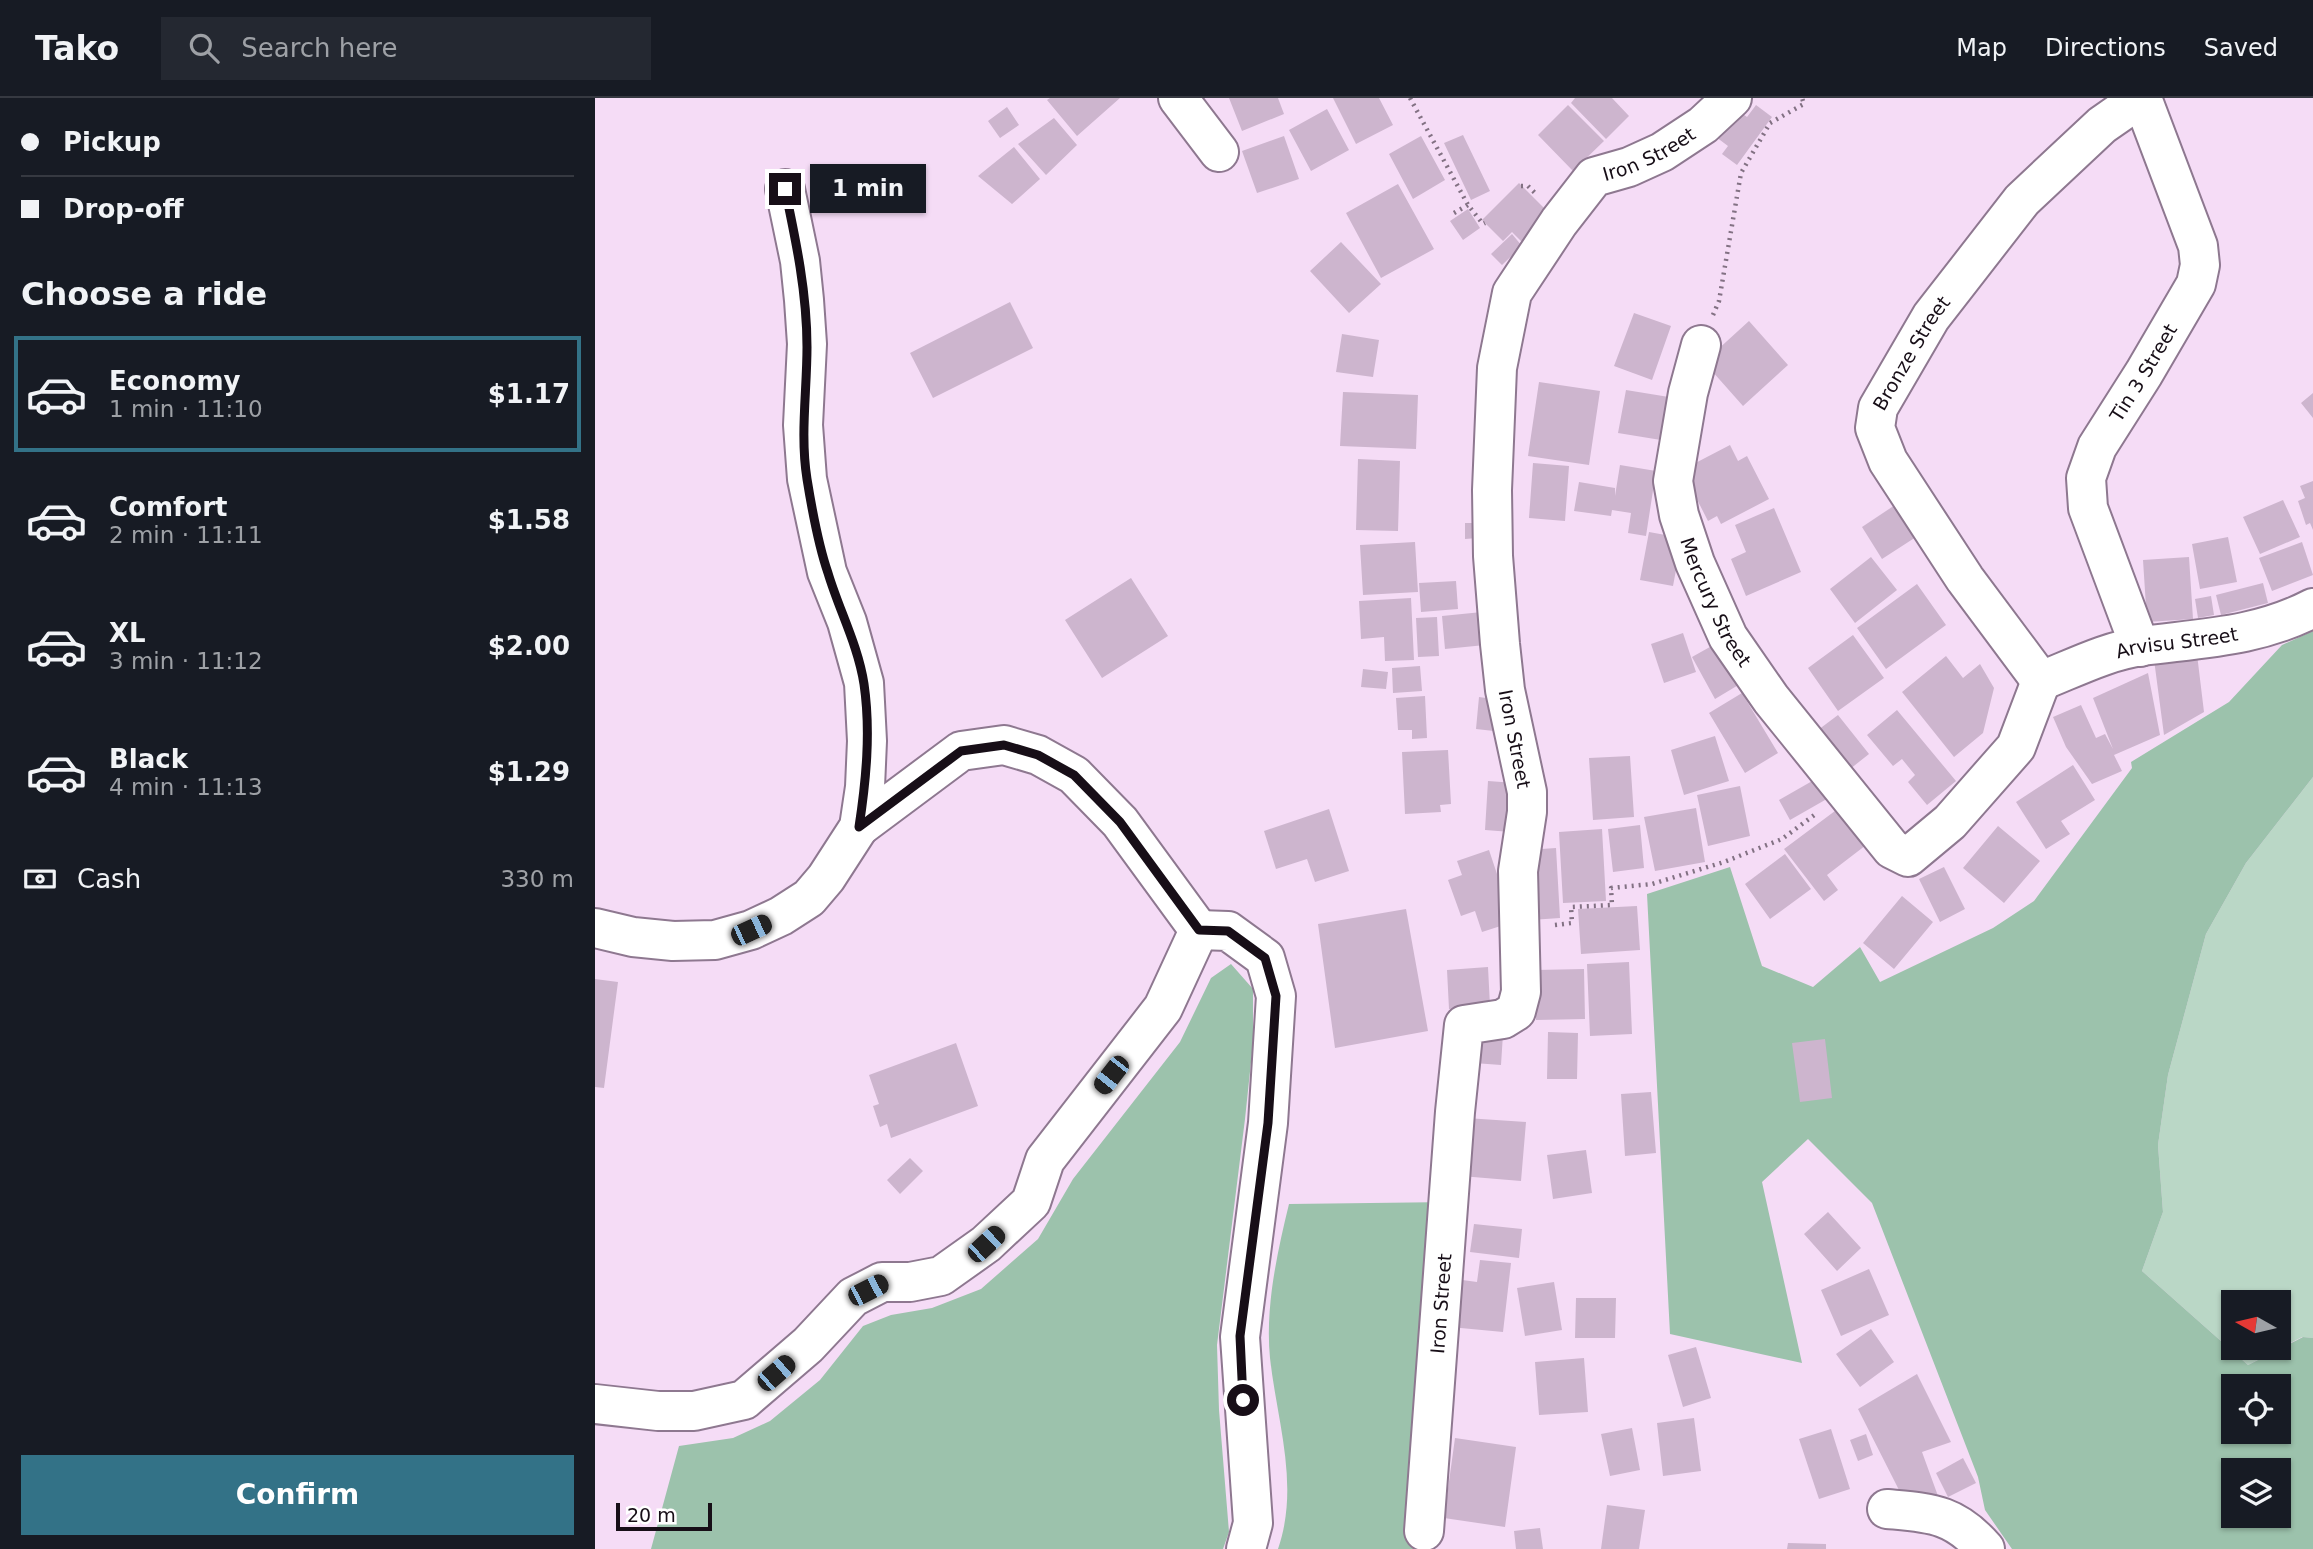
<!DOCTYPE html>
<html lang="en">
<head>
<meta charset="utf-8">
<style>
  :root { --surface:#171b24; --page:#242831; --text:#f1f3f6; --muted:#9ea1a6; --line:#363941; --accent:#337287 }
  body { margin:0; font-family:"DejaVu Sans",sans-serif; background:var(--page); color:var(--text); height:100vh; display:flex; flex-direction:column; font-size:26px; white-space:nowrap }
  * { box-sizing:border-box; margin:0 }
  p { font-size:23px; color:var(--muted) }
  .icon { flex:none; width:38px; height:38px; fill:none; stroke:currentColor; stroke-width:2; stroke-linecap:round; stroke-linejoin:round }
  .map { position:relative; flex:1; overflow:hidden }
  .panel { display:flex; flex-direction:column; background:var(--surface); width:595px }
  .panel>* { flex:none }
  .banner { display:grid; align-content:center; height:154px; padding:0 21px; background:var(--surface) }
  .needle { width:46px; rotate:278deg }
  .tools { position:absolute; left:1626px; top:1192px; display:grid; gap:14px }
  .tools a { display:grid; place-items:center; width:70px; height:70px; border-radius:0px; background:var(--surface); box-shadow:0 2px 5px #0004; font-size:35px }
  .scale { position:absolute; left:21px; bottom:18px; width:96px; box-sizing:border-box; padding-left:7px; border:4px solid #170e17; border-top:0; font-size:19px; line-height:24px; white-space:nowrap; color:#170e17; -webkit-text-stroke:5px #fff; paint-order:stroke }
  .end { position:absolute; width:32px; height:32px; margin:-16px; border:9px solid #170e17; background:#fff; box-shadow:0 0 0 4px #fff }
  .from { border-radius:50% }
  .bubble { position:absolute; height:49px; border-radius:0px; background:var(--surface); box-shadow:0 2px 5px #0004; font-size:23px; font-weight:700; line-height:49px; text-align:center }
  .car { position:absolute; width:21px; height:42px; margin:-21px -10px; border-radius:9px; box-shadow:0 0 5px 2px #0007; background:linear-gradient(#222 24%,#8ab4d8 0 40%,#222 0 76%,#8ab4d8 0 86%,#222 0) }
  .banner b { display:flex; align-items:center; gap:24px; height:66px; font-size:26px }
  .banner b+b { border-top:2px solid var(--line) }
  .banner i { width:18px; height:18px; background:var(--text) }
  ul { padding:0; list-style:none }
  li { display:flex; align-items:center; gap:21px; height:116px; margin:0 14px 10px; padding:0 7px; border:4px solid transparent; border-radius:0px }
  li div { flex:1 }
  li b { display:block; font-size:26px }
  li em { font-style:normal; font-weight:700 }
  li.selected { border-color:var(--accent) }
  li>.icon { width:63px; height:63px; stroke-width:1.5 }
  h2 { padding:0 21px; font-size:32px; line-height:84px }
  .pay { display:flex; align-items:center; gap:18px; height:77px; padding:0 21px; font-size:26px }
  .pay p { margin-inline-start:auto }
  .action { display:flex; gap:14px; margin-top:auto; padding:14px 21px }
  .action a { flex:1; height:80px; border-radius:0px; background:var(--accent); color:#fff; font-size:28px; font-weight:700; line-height:80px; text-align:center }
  header { display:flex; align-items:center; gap:42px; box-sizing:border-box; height:98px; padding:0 35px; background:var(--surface); border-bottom:2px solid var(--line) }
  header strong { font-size:33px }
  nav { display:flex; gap:38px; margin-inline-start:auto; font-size:24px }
  .search { width:490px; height:63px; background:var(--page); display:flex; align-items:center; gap:18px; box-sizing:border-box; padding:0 24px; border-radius:0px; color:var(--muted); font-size:26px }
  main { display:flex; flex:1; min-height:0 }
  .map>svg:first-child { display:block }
</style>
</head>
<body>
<header>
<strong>Tako</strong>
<div class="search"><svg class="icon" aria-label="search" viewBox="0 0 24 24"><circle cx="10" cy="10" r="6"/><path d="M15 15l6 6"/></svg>Search here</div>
<nav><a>Map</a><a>Directions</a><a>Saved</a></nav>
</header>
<main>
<section class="panel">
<div class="banner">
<b><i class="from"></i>Pickup</b>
<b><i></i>Drop-off</b>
</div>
<h2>Choose a ride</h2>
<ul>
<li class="selected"><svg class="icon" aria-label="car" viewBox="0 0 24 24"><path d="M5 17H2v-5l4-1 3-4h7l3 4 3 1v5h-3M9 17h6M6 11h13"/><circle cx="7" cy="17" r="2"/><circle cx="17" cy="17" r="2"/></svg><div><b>Economy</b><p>1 min · 11:10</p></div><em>$1.17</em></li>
<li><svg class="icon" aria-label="car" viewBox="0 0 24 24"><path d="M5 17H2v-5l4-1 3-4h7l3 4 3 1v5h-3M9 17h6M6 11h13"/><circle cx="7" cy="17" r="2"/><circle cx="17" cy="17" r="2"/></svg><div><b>Comfort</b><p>2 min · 11:11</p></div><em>$1.58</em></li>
<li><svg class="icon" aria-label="car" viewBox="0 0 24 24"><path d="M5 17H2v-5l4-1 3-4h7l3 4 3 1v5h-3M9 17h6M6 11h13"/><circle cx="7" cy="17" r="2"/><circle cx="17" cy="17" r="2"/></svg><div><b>XL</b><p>3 min · 11:12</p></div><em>$2.00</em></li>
<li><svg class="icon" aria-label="car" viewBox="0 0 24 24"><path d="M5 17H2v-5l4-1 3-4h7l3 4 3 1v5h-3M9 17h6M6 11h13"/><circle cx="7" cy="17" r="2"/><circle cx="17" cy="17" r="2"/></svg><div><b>Black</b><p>4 min · 11:13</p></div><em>$1.29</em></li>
</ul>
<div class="pay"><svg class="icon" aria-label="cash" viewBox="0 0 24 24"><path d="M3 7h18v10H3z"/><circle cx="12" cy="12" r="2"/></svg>Cash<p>330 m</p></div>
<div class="action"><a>Confirm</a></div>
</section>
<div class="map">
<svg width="1718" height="1451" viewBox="0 0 1718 1451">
  <rect width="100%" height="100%" fill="#f5dcf6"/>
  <path fill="#bad7c6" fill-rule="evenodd" d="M1718 679V1240L1707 1239 1653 1267 1547 1173 1568 1114 1563 1047 1573 977 1611 836 1651 765ZM1638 1204H1684V1250H1638Z"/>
  <path fill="#9cc2ac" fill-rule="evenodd" d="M1718 533V679L1651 765 1611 836 1573 977 1563 1047 1568 1114 1547 1173 1653 1267 1708 1239 1718 1240V1451H1417L1390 1412 1383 1379 1277 1105 1213 1041 1167 1084 1207 1265 1075 1236 1052 796 1135 769 1167 868 1218 889 1265 849 1285 884 1398 830 1439 803 1537 670 1536 664 1634 604 1687 547ZM1638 1288H1684V1334H1638ZM1638 1372H1684V1418H1638Z
    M636 866 658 891V945L650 1021 622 1247 624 1312 634 1434 628 1451H56L84 1348 138 1340 175 1323 225 1282 268 1228 296 1217 337 1210 386 1191 443 1141 478 1081 585 944 616 880Z
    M856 1104 834 1451H683C705 1387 682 1324 675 1260 670 1210 682 1155 694 1106Z"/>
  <path fill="#cdb5ce" d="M455 0H525L482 38 452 2Z
    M634 0H683L689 16 647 33Z
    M738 0H784L798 27 761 46Z
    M980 0H1017L1034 18 1011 41 976 5Z
    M973 7 1009 43 978 73 943 37Z
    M1161 7 1177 19 1142 67 1127 56 1133 48 1121 39 1141 11 1152 19Z
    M412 9 424 27 405 40 393 23Z
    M732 11 754 52 716 73 694 32Z
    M459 20 482 47 451 77 423 46Z
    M868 37 895 93 876 102 849 45Z
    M689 38 704 81 662 95 647 53Z
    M826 38 850 82 818 101 794 56Z
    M419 49 445 81 417 106 383 78Z
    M924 85 956 117 928 145 917 134 908 143 887 122Z
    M803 86 839 151 786 180 751 115Z
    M873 111 885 130 868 142 855 123Z
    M917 136 927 148 907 167 896 156Z
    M746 144 786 186 754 215 715 173Z
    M415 204 438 250 338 300 315 255Z
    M1039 215 1076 228 1057 282 1019 268Z
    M1154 223 1193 267 1148 308 1109 264Z
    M747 236 784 242 778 279 741 274Z
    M944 284 1005 293 994 367 933 358Z
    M1031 292 1080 300 1072 343 1023 335Z
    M748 294 823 297 821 351 745 348Z
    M1718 295V320L1706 305Z
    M1135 347 1143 363 1152 358 1174 401 1126 426 1122 418 1113 423 1087 372Z
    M763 361 805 363 803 433 761 432Z
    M938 365 974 368 970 423 934 420Z
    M1025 367 1061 373 1051 438 1033 435 1036 415 1017 412 1016 418 979 413 984 384 1020 390V398Z
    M1718 383V432L1715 425 1711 427 1703 403 1710 400 1705 388Z
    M1688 402 1705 439 1665 456 1648 419Z
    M1300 407 1321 439 1287 461 1267 429Z
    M1179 410 1206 474 1151 498 1136 461 1151 454 1140 427Z
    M870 425H882L883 440 870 441Z
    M1054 434 1087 440 1078 488 1045 482Z
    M1633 439 1642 484 1605 491 1597 446Z
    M820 444 823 494 768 497 765 447Z
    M1707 444 1718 477 1677 493 1664 460Z
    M1276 459 1302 492 1260 525 1235 491Z
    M1594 459 1598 521 1552 524 1548 462Z
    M536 480 573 538 507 580 470 522Z
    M861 483 863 511 826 514 824 485Z
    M1668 485 1673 505 1626 517 1621 497Z
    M1322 486 1351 527 1291 571 1262 530Z
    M1616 498 1619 517 1603 520 1600 501Z
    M816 500 819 562 790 563 789 539 766 541 764 503Z
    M887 514 890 547 850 551 847 518Z
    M842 519 844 558 823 559 821 520Z
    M1088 535 1101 574 1069 585 1056 546Z
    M1258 537 1289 580 1243 613 1213 570Z
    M1122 545 1145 586 1120 601 1097 559Z
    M1601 548 1609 614 1569 637 1558 554Z
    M1351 558 1368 580 1385 566 1399 590 1388 635 1359 659 1307 594Z
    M825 568 827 593 798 595 797 570Z
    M768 571 793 574 791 591 766 589Z
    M1553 575 1565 637 1519 657 1527 673 1497 686 1471 649 1458 619 1486 607 1501 640 1510 636 1518 651 1498 600Z
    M1147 595 1183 655 1150 675 1114 615Z
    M830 598 832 640 817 641V632H803L801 600Z
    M884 599 905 602 908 634 881 631Z
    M1302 612 1361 683 1332 707 1313 684 1320 677 1307 661 1298 668 1272 637Z
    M1243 617 1274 656 1250 675 1219 635Z
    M1120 638 1134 683 1089 697 1076 652Z
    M853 652 856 706 845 707 846 714 810 716 807 654Z
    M1035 658 1039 719 998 722 994 660Z
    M1478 667 1500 702 1466 723 1475 736 1451 751 1421 704Z
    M1226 678 1237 698 1195 722 1184 702Z
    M893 683 920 685 916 734 890 732Z
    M1145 688 1155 738 1113 748 1102 697Z
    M1248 707 1275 744 1232 777 1243 792 1229 803 1189 751Z
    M1101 710 1110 764 1060 773 1049 719Z
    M734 711 754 773 720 784 712 761 681 771 669 733Z
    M1045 727 1049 770 1018 774 1013 731Z
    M1403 728 1445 763 1409 805 1368 770Z
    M1007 731 1011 803 968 805 964 734Z
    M961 750 965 820 936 822 932 752Z
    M894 752 918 824 887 834 880 813 866 818 853 782 867 777 862 763Z
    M1190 756 1216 791 1175 821 1150 786Z
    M1349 769 1370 811 1345 824 1324 781Z
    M1307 798 1338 824 1299 871 1268 845Z
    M1042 808 1045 852 986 856 983 811Z
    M811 811 833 933 740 950 723 826Z
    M1034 864 1037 936 995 938 992 866Z
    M893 869 895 908 854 911 852 872Z
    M989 871 990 921 941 922V872Z
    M0 881 23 884 9 990 0 989Z
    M882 934 908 936 906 967 879 965Z
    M953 934 983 935 982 981H952Z
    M1230 941 1237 1000 1205 1004 1197 945Z
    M361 945 383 1008 296 1040 292 1026 285 1029 278 1008 284 1006 274 977Z
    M1056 994 1061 1055 1030 1058 1026 996Z
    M871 1020 931 1024 926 1083 866 1078Z
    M991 1052 997 1095 958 1101 952 1057Z
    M315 1060 328 1073 305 1096 292 1082Z
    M1233 1114 1266 1150 1242 1173 1209 1136Z
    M879 1126 927 1131 924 1160 875 1154Z
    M885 1162 916 1165 908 1234 855 1229 860 1181 882 1184Z
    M1274 1171 1294 1217 1246 1238 1226 1192Z
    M959 1184 967 1232 930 1238 922 1190Z
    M981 1200H1021L1020 1240H980Z
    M1276 1231 1299 1264 1265 1289 1241 1256Z
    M1101 1249 1116 1300 1088 1309 1073 1257Z
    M989 1260 993 1314 944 1317 940 1264Z
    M1322 1276 1356 1344 1327 1354 1343 1398 1305 1394 1263 1311Z
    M1099 1320 1106 1373 1068 1378 1062 1325Z
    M1037 1330 1045 1372 1015 1378 1006 1336Z
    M1236 1331 1255 1391 1224 1401 1204 1341Z
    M1271 1336 1278 1357 1263 1363 1255 1342Z
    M860 1340 921 1349 910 1429 849 1420Z
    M1368 1360 1381 1385 1353 1399 1341 1375Z
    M1012 1407 1050 1412 1044 1451H1006Z
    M945 1430 948 1451H921L919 1433Z
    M1193 1445 1231 1446V1451H1192Z"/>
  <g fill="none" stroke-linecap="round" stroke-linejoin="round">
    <defs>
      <g id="minor">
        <path d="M583 0 624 54"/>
        <path id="s1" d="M1106 247 1093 295 1078 383 1084 417 1100 465 1133 539 1176 601 1297 751 1313 759 1355 724 1421 649 1446 583"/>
        <path id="s2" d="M1545 549 1493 410 1491 380 1502 349 1549 275 1601 186 1605 167 1603 148 1547 0"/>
        <path id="s3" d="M1446 583 1370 481 1293 363 1280 330 1283 310 1336 219 1427 102 1507 27 1546 0"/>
        <path id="s4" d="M1446 583C1479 570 1512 553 1547 548 1608 540 1662 539 1718 510"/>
        <path d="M264 729 366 653 409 647 443 657 479 677 525 724 604 832"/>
        <path d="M0 830 38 839 78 843 120 842 156 832 186 818 214 800 231 780 264 729 270 689 272 643 269 585 252 524 232 474 212 381 208 327 212 246 209 202 205 163 190 91"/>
        <path d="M604 832 633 833 670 860 681 898 673 1025 645 1239 658 1425 651 1451"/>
        <path d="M0 1306 63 1313H99L149 1302 213 1247 258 1199 287 1184H315L346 1178 391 1146 436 1104 450 1062 568 910 604 832"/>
        <path d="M1292 1411C1335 1415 1359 1415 1390 1451"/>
        <path id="s5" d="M829 1433 860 1014 869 927 908 921 921 913 926 894 923 773 932 714V694L910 592 905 546 898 458 897 392 902 270 917 195 964 124 999 79 1034 69 1067 54 1108 27 1137 0"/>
      </g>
    </defs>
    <use href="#minor" stroke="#8e7890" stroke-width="42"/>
    <path stroke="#827183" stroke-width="4.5" stroke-dasharray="2 5" stroke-linecap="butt" d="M815 0 873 107 888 126 890 125
      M926 88H933L942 97
      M859 115 873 107
      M1118 217 1124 203 1146 75 1175 25 1207 7 1209 6 1207 0
      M960 827 977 825 976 809 1017 807 1016 790 1057 786 1129 764 1187 741 1222 715"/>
    <use href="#minor" stroke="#fff" stroke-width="38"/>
  </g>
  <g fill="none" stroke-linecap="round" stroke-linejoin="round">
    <path stroke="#170e17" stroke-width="9" d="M190 91C201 143 212 195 212 249 212 293 205 337 212 381 217 412 223 446 233 475 244 512 263 547 269 586 276 634 271 683 264 729L366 653 409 647 443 657 479 677 525 724 604 832 633 833 670 860 681 898 673 1025 645 1238 648 1302"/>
  </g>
  <g text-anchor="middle" stroke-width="5" stroke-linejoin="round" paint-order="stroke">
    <g font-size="19" fill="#170e17" stroke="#fff">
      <text dy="7" stroke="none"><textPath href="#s5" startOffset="1488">Iron Street</textPath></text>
      <text dy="7" stroke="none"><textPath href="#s3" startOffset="388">Bronze Street</textPath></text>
      <text dy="7" stroke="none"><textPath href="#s2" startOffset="299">Tin 3 Street</textPath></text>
      <text dy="7" stroke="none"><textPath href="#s1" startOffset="268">Mercury Street</textPath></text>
      <text dy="7" stroke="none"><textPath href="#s4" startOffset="142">Arvisu Street</textPath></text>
      <text transform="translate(920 641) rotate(79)" y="7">Iron Street</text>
      <text dy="7" stroke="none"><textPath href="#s5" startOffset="228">Iron Street</textPath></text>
    </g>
  </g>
</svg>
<div class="tools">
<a><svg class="needle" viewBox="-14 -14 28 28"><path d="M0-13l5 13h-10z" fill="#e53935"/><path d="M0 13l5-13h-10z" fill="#9ea1a6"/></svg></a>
<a><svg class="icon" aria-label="locate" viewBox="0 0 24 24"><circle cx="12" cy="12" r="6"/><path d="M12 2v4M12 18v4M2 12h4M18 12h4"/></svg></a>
<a><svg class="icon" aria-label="layers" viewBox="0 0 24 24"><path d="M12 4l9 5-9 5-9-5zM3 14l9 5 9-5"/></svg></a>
</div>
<div class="scale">20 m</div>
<i class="end from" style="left:648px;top:1302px"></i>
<i class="end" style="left:190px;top:91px"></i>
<div class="bubble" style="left:215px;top:66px;width:116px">1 min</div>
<i class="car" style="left:156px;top:832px;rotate:65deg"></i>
<i class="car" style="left:516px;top:977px;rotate:218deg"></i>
<i class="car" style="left:391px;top:1146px;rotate:47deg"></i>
<i class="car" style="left:273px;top:1192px;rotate:63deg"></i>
<i class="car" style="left:181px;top:1275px;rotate:49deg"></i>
</div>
</main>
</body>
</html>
